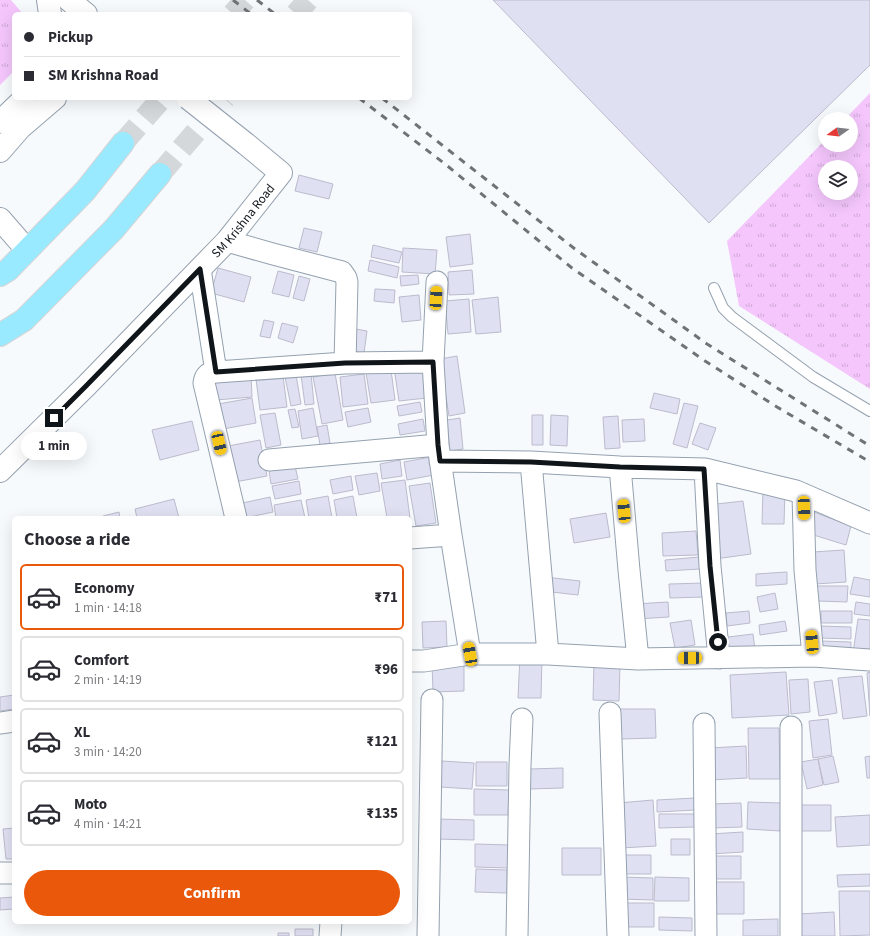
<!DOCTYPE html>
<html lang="en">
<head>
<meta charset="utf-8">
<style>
  :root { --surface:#fff; --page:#f7f7f7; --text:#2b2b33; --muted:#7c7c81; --line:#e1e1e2; --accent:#ea580c }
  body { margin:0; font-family:"Source Sans 3",sans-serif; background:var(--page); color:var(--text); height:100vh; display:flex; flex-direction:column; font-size:15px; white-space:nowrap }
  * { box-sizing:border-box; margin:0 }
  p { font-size:13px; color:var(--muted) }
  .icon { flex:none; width:22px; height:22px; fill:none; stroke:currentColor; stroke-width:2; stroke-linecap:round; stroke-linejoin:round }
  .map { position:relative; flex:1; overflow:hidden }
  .panel { position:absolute; left:12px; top:516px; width:400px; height:408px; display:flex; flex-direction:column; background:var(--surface); border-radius:6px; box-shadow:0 4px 16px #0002 }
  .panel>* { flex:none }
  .guide { position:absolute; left:12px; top:12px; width:400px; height:88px; border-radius:6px; box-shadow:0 4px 16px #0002; display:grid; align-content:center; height:88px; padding:0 12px; background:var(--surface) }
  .needle { width:26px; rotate:255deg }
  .fabs { position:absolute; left:818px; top:112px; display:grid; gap:8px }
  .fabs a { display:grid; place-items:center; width:40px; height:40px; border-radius:50%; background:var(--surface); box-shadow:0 4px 16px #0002; font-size:20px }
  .end { position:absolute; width:18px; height:18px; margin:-9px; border:5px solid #10151a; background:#fff; box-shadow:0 0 0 2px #fff }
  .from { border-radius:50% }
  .bubble { position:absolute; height:28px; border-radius:14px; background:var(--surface); box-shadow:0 4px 16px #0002; font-size:13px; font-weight:700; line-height:28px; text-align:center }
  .car { position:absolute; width:12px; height:24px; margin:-12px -6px; border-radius:5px; box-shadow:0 0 3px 1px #0007; background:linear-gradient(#f5c518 24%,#345 0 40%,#f5c518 0 76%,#345 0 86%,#f5c518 0) }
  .guide b { display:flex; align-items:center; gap:14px; height:38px; font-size:15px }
  .guide b+b { border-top:1px solid var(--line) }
  .guide i { width:10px; height:10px; background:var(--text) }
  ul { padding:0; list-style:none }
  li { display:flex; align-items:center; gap:12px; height:66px; margin:0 8px 6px; padding:0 4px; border:2px solid var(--line); border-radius:6px }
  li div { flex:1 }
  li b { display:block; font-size:15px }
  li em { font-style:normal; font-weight:700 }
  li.selected { border-color:var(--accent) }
  li>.icon { width:36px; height:36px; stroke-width:1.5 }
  h2 { padding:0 12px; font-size:18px; line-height:48px }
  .primary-button { display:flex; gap:8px; margin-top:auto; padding:8px 12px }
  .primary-button a { flex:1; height:46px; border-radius:24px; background:var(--accent); color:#fff; font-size:16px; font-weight:700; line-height:46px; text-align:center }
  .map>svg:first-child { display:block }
</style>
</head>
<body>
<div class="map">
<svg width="870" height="936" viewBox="0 0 870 936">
  <defs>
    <pattern id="grass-tufts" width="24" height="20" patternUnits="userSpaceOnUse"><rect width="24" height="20" fill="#f4c6fc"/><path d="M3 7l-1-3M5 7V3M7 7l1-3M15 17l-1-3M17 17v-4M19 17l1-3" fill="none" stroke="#d0a9d7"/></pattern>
  </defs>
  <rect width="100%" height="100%" fill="#f7fafd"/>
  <path fill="url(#grass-tufts)" fill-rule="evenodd" d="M0 0H11L23 14H14V71L0 85Z
    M870 93V389L739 306 727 241 825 140V145H851V119H845ZM825 167H851V193H825Z"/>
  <path fill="#e0e0f3" stroke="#bbbbcd" d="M493 0H870V65L709 223Z
    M299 175 333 184 329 199 295 191Z
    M304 228 322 232 317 252 299 248Z
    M470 234 473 264 450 267 446 237Z
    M373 245 402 252 399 263 371 257Z
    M403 248 437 250 435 274 402 272Z
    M370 260 399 267 397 278 368 271Z
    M218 268 251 277 244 302 211 293Z
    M472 270 474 294 449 295 448 272Z
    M278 271 294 275 289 297 272 293Z
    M418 275 419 284 401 286 400 276Z
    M299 276 310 279 304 301 293 298Z
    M375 289 395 290 394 303 374 301Z
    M419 295 421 320 402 322 399 297Z
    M498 297 501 332 476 334 472 300Z
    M469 299 471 332 448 334 445 301Z
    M264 320 274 322 270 338 260 336Z
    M282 323 298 327 293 343 278 338Z
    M356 329 367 331 364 353 353 351Z
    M457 356 465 413 449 416 440 359Z
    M422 364 427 398 399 401 394 368Z
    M391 370 395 400 371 403 366 373Z
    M335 373 343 420 322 424 313 377Z
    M251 374 252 397 216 400 214 378Z
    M311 374 314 404 305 405 301 375Z
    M364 374 368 404 343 407 340 377Z
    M296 375 301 404 291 406 285 377Z
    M283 376 287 407 260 410 256 379Z
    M654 393 680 399 677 414 650 408Z
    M252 398 256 423 223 429 218 404Z
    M420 402 422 412 399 416 397 406Z
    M684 403 698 406 687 448 673 444Z
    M313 408 318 436 302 439 298 411Z
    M368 408 371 422 348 427 345 412Z
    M295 409 299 427 292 428 288 410Z
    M275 413 281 445 266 448 260 415Z
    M532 415H543V445H532Z
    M551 415 568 416 567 446 550 445Z
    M618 416 620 448 605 449 603 417Z
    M460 418 463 449 450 451 447 420Z
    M423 419 425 431 400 435 398 424Z
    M644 419 645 441 623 442 622 420Z
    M192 421 199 450 160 460 152 430Z
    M700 423 716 428 708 450 692 444Z
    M327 425 330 443 320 445 317 427Z
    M260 440 267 476 235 482 228 446Z
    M431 457 434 475 407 480 404 462Z
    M400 460 402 476 382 479 380 464Z
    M295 466 298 479 271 484 269 471Z
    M377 473 380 491 359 495 355 476Z
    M351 476 353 490 333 494 330 480Z
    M405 480 411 526H410V518H387L381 483Z
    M299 481 301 494 275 499 272 486Z
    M430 483 436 523 416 526 409 486Z
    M763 490 785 491 784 524H762Z
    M328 496 332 518H309L306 500Z
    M353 496 357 518H337L334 500Z
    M270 497 273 512 245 518 238 504Z
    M174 499 179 518H137L135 509Z
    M301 500 305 518H276L274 505Z
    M743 501 751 554 715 559 708 505Z
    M806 509 851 526 846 545 807 533Z
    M119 512 120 518H103V516Z
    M606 513 610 537 574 543 570 519Z
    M696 531 698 555 663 556 662 533Z
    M844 550 846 582 815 584 813 552Z
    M699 557 700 569 666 571 665 560Z
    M787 572V584L756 586V574Z
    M545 577 580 581 578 595 543 591Z
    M854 577 870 580V597L850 594Z
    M704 583V597L670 598 669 584Z
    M817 586H848L847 602 817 601Z
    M775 593 778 609 760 612 757 597Z
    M668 602 669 617 636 619 635 604Z
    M856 602 870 604V616L854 614Z
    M749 611 750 623 727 626 726 613Z
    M821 611H852V623H821Z
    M858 619 870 620V656L853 653Z
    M691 620 695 645 675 648 670 623Z
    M446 621 447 647 423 648 422 622Z
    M785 621 787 631 760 635 759 625Z
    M820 626 851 627V639L820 638Z
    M753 634 755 650 722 653 720 638Z
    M821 641 851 642V654L820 653Z
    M520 655 542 656 541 698H518Z
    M432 663H464V691L433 692Z
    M594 663 620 664 619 701 593 700Z
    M786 672 789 715 732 718 730 675Z
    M870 672V716L867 673Z
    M862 676 867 716 843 719 838 678Z
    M808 679 810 712 791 714 789 680Z
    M832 680 837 713 819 716 814 682Z
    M14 695V709L0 711V697Z
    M620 709H655L656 738 621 739Z
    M828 719 832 755 813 758 809 721Z
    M748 728H779L780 779H749Z
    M746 746 747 778 710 780 709 748Z
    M833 756 839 782 824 785 818 759Z
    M870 756V778H867L865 757Z
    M818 759 823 785 807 789 801 762Z
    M442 761 474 763 472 789 440 787Z
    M476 762H507V786H476Z
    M563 768V788L529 789V769Z
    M474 789 509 790 508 815H474Z
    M695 798V810L657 812V800Z
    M653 800 656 846 621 848 618 803Z
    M748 802 781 803 780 831 747 829Z
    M741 803 742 827 711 828 710 804Z
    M799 805H831V831H799Z
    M659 814H695V827L659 828Z
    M870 815V845L837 847 835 817Z
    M437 819 474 820V840L436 839Z
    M14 828V859H6L3 829Z
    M743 832V852L711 854 710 834Z
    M671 839H690V855H671Z
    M475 844 509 845V868L475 867Z
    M562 848H601V875H562Z
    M620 855H651V874H620Z
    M711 856H741V879H711Z
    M476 869 507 870V893L475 892Z
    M870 874V886L838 887 837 875Z
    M621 877 653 878V900L620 899Z
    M655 877 689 878V901H654Z
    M711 882H744V914H712Z
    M839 891H870V935L840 936Z
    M14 897V909L0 910V898Z
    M623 903H654V927H623Z
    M834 912 835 936H800L799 914Z
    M659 917 692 918V931L659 930Z
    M778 919V936H743V920Z
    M295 929H313V936H295Z
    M278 933H289V936H278Z"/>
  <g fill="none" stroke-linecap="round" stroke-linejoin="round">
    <path stroke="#d4d8db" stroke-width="22" stroke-dasharray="22 11" stroke-linecap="butt" d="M233 14 245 0
      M296 14 308 0
      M123 143 162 98
      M160 174 225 98"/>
    <defs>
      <path id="service" d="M714 288 723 308 732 317 813 377 870 411"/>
      <path id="minor" d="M227 241 273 254 342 272 346 278 347 282 345 363
        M200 269 216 372
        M437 282 433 362 438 445
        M269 460 438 445 451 535 470 654
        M440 461 531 462 620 467 705 469 796 491 870 523
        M531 462 548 654
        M620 467 629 570 638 659
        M705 469 710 566 719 658
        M803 494 805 570 813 656
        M236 518 204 383C205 375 208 373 216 372L345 363 433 362
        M410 538 451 535
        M410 661H424L470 654H548L638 659 813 656 870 660
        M610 713 618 936
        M0 723 14 721
        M704 724 706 936
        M791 727V936
        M0 873H14
        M330 936 331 922
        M428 936 432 700
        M517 936 520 765 522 719"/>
      <g id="tertiary">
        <path d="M48 0 50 14"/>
        <path d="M69 0 86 14"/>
        <path d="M0 122 25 98"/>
        <path d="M0 151 20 128 55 98"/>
        <path d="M0 219 27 250"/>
        <path id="s1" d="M0 471 86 386 227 241 281 173 246 144"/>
      </g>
      <path id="trunk" d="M0 275 8 270 85 191 123 143
        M0 335 24 320 114 229 160 174"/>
    </defs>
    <use href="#service" stroke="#94a1af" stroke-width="12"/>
    <use href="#minor" stroke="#94a1af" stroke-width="23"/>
    <use href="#tertiary" stroke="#94a1af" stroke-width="24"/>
    <use href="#trunk" stroke="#d4d5d6" stroke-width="24"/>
    <use href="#service" stroke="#fff" stroke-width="10"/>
    <use href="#minor" stroke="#fff" stroke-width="21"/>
    <use href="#tertiary" stroke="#fff" stroke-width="22"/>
    <use href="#trunk" stroke="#9aeaff" stroke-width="22"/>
    <path stroke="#6f7377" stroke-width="3" stroke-dasharray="7 7" stroke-linecap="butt" d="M233 0 251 14
      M257 0 275 14
      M359 98 445 164 572 268 705 361 777 407 870 462
      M382 98 575 249 707 344 870 446"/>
    <defs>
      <path id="tertiary-bridge" d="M188 98 246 144"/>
    </defs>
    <use href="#tertiary-bridge" stroke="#94a1af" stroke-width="24" stroke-linecap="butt"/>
    <use href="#tertiary-bridge" stroke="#fff" stroke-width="22"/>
  </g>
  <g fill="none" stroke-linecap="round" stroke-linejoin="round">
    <path stroke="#10151a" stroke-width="5" d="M54 418 86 386 200 269 216 372 345 363 433 362 438 445 440 461 531 462 620 467 704 469 710 566 718 642"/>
  </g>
  <g text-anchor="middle" stroke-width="4" stroke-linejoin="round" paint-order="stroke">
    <g font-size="13" fill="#10151a" stroke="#f7fafd">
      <text dy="5" stroke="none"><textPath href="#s1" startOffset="349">SM Krishna Road</textPath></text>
    </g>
  </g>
</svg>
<div class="fabs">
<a><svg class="needle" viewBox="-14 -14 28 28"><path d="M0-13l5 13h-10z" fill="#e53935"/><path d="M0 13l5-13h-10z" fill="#7c7c81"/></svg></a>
<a><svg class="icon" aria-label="layers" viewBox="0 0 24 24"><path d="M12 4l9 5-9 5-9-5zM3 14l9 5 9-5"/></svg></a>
</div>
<i class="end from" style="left:718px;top:642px"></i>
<i class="end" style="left:54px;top:418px"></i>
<div class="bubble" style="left:21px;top:432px;width:66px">1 min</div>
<i class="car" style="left:436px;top:298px;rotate:3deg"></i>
<i class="car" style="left:219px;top:443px;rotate:167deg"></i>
<i class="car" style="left:804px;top:508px;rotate:178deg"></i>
<i class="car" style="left:624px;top:511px;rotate:355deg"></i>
<i class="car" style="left:812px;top:642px;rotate:355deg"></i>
<i class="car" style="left:470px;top:654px;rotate:350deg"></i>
<i class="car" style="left:690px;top:658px;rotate:269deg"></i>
<div class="guide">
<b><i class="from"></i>Pickup</b>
<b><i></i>SM Krishna Road</b>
</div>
<section class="panel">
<h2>Choose a ride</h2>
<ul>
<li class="selected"><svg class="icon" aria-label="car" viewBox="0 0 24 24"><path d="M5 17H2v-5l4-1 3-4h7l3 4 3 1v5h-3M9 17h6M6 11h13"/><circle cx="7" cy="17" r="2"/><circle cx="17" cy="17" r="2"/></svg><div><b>Economy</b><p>1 min · 14:18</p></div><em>₹71</em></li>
<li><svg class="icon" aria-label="car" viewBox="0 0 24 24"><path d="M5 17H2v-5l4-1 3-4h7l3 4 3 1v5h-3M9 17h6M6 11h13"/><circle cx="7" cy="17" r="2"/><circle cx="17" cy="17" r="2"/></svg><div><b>Comfort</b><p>2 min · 14:19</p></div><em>₹96</em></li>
<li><svg class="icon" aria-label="car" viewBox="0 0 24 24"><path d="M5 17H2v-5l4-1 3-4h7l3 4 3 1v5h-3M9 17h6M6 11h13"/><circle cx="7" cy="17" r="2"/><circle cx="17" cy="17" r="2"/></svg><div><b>XL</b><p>3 min · 14:20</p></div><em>₹121</em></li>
<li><svg class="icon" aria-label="car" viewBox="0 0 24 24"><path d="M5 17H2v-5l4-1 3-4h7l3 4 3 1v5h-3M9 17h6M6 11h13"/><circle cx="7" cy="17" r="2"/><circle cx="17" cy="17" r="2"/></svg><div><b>Moto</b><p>4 min · 14:21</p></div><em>₹135</em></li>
</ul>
<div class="primary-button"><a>Confirm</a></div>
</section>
</div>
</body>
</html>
